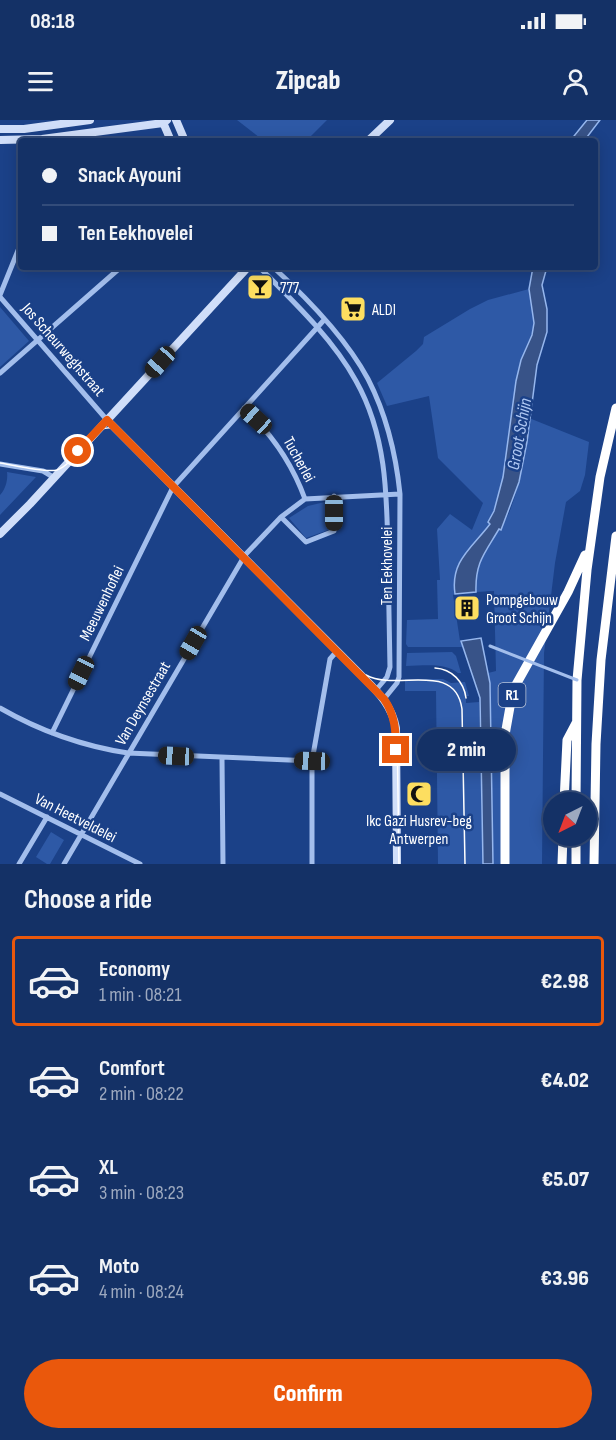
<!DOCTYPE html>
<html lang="en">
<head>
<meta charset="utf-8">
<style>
  :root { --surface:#143166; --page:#213d6f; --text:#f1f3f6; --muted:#9da9bf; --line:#334c7a; --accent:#ea580c }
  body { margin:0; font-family:"Sofia Sans Condensed",sans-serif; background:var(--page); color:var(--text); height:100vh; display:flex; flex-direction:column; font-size:22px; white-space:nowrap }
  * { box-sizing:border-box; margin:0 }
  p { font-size:20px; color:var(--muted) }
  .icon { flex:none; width:33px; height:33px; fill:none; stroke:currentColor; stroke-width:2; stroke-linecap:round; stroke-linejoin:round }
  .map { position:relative; height:744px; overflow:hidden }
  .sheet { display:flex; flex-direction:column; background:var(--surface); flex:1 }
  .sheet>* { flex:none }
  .top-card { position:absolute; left:18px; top:18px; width:580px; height:132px; border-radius:6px; box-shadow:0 3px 15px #0003,0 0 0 2px var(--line); display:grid; align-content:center; height:132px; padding:0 24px; background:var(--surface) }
  .needle { width:39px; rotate:222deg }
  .controls { position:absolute; left:543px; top:672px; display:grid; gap:12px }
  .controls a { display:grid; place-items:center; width:54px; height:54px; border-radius:50%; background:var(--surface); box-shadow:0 3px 15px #0003,0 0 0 2px var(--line); font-size:30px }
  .end { position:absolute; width:27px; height:27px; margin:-14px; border:8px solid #ea580c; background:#fff; box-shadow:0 0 0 3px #fff }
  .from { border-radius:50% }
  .bubble { position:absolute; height:42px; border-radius:21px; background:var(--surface); box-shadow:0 3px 15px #0003,0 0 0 2px var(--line); font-size:20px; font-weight:800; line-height:42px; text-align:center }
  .car { position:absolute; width:18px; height:36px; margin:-18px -9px; border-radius:8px; box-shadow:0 0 4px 2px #0007; background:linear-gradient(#222 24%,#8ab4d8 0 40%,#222 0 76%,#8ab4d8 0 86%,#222 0) }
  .top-card b { display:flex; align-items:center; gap:21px; height:57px; font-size:22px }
  .top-card b+b { border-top:2px solid var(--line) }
  .top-card i { width:15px; height:15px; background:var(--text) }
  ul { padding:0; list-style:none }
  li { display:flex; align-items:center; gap:18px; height:90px; margin:0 12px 9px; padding:0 12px; border:3px solid transparent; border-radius:6px }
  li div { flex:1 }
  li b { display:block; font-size:22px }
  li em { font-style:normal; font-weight:800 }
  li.current { border-color:var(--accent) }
  li>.icon { width:54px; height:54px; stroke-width:1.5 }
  h2 { padding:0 24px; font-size:27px; line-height:72px }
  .cta { display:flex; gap:12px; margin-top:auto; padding:12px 24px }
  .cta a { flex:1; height:69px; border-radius:36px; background:var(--accent); color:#fff; font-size:24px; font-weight:800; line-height:69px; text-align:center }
  .status { display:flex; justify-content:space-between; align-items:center; height:42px; padding:0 30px; background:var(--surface); direction:ltr }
  .status svg { height:16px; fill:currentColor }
  header { display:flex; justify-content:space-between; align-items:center; height:78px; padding:0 24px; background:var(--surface); font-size:27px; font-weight:800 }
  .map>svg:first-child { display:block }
</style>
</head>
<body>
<div class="status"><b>08:18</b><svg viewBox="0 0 49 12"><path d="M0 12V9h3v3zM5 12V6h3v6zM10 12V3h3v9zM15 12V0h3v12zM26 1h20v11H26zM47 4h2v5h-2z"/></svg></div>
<header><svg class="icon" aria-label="menu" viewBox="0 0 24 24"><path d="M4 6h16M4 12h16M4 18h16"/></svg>Zipcab<svg class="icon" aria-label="person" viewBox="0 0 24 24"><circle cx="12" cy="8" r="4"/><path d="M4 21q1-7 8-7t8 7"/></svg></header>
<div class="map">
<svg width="616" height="744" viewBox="0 0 616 744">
  <rect width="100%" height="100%" fill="#1b4188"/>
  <path fill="#2e59a6" d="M237 0H327L306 21H264Z
    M529 169C530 181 535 194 534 206 533 214 529 219 526 227 522 238 518 251 516 263 508 309 509 359 489 402L490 404 482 415 454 467 455 474 453 475 460 521H461L463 527H408L406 524 407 500 438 499 437 460H440L437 409 450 394 472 410 483 383 438 338 429 276 387 286 377 263 416 231 423 224 424 217 470 189 488 180Z
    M0 187 29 221 0 247Z
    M529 298 589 322 585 355 580 371 566 382 555 443 544 533 542 744H493L490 563 488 553 496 551 494 471 476 472C476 463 475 454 479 445 485 426 501 411 509 393 521 363 526 331 529 298Z
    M7 352 36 357 0 395V375C6 369 8 359 7 352Z
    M329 381 331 409 306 418 289 398 308 386Z
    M452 532 456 536 461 553H458C444 542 423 546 406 546L407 533Z
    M405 559H443L451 563 465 562 469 576H466V583L479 582 483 744H438L436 571H405Z
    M51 712 64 720 50 744H47L36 737Z"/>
  <path fill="#385388" stroke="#96b7ee" stroke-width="1.5" d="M587 0H600L584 21H570Z
    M533 147H547L542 165 547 189V212L537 245 527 322 519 362 501 410 499 409C485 433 475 442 476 472L455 474C450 441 472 428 490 404L488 402 494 391 503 357 516 261 521 240 532 215 534 203 529 169Z
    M481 518 490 563 493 744H483L480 578 461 521Z"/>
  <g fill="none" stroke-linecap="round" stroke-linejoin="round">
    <path stroke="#a3beec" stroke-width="5" d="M259 147C293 181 333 219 356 261 387 316 387 377 388 438 389 475 389 511 390 547L387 557 376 570
      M273 147C307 178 346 218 368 259 386 294 396 335 400 374L399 557 397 563 384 579
      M0 175 21 123
      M0 177 107 300
      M0 253 121 147
      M244 288C272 314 292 343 305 379
      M0 344 43 351 53 357
      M281 397 306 422 334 411V376
      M0 588C40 611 82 626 128 633L312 641
      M52 613 173 367 324 200
      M222 638 223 744
      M0 674 140 744
      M19 744 47 697
      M64 744 245 435 281 397 305 379 400 374
      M312 744V641L330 539 337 531"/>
    <path stroke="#d0def9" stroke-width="8" d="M162 0 171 21
      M176 0 185 21
      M0 9H24L90 0
      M0 20 42 19 163 3 167 0
      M368 21 390 0
      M107 300 365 559C380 574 392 587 396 608L397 744
      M0 414 30 384 248 147"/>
    <path stroke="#fff" stroke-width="9" d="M564 682 567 620 576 603
      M576 682 577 560 587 450 600 357 616 288
      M505 744V615L513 570 568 472 585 435
      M562 744 563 716
      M576 744V716
      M594 744 596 624 601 540 616 416"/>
    <path stroke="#fff" stroke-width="1.5" d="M0 343C13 345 45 353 57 350 81 342 94 290 125 314L377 569C388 580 394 590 397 606L399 744
      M435 548C452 549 464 562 466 578
      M366 555C397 572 455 540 462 589L465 744"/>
    <path stroke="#a3beec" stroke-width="3" d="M490 526 577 560"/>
  </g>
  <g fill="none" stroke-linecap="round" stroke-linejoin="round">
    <path stroke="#ea580c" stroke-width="8" d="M78 331 107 300 384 579C395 595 396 611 396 630"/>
  </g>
  <defs>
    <symbol id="bar-square" viewBox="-11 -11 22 22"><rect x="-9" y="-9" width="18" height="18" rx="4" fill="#fdde60" stroke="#1b4188"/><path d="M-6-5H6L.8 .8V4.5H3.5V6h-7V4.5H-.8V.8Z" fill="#111"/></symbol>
    <symbol id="supermarket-square" viewBox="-11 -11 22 22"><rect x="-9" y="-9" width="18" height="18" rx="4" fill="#fdde60" stroke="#1b4188"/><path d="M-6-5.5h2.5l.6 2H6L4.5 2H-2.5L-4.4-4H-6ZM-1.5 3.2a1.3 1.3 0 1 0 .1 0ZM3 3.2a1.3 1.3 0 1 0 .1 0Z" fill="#111"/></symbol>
    <symbol id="building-square" viewBox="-11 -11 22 22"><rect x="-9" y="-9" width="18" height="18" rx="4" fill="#fdde60" stroke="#1b4188"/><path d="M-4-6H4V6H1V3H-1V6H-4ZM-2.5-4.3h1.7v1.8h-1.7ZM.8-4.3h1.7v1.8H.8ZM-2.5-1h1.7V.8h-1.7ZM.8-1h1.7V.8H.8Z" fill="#111"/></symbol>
    <symbol id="mosque-square" viewBox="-11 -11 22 22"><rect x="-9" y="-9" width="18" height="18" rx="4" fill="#fdde60" stroke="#1b4188"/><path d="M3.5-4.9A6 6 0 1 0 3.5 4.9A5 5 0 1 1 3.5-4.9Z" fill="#111"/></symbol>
  </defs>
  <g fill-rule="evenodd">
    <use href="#bar-square" x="245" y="152" width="30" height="30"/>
    <use href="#supermarket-square" x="338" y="174" width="30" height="30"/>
    <use href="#building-square" x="452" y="473" width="30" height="30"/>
    <use href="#mosque-square" x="404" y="659" width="30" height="30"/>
  </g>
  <g text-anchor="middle" stroke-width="5" stroke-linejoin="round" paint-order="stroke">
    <rect fill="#1b4188" stroke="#bbc6db" stroke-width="1.5" x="498.5" y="563" width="27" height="24" rx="4.5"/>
    <g font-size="15" font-weight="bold" fill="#fff">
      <text x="512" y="580">R1</text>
    </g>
    <g font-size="16" fill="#fff" stroke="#1b4188" text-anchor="start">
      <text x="280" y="173">777</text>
      <text x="372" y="195">ALDI</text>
      <text x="486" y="485">Pompgebouw<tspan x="486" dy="18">Groot Schijn</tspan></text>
      <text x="419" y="706" text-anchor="middle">Ikc Gazi Husrev-beg<tspan x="419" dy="18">Antwerpen</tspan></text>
    </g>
    <g font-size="16" fill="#fff" stroke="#1b4188">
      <text transform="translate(64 229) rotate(49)" y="6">Jos Scheurweghstraat</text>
      <text transform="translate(300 339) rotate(61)" y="6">Tucherlei</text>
      <text transform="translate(386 446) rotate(-90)" y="6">Ten Eekhovelei</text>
      <text transform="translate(101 483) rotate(-64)" y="6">Meeuwenhoflei</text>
      <text transform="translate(142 583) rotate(-60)" y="6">Van Deynsestraat</text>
      <text transform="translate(76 697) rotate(27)" y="6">Van Heetveldelei</text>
    </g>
    <g font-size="18" font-style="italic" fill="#afc8f3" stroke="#1b4188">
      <text transform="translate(519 314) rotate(-80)" y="6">Groot Schijn</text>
    </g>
  </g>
</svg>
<div class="controls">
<a><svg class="needle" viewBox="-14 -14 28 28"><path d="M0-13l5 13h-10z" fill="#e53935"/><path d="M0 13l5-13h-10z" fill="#9da9bf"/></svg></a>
</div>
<i class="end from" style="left:78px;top:331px"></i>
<i class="end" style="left:396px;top:630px"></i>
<div class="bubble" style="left:417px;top:609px;width:99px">2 min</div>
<i class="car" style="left:160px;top:242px;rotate:222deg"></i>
<i class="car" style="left:256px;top:299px;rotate:312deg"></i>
<i class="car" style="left:334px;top:393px;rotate:180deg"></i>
<i class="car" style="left:193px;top:523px;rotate:210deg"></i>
<i class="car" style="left:81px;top:553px;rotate:206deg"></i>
<i class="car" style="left:176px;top:636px;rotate:273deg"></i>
<i class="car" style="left:312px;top:641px;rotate:272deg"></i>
<div class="top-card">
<b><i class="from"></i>Snack Ayouni</b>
<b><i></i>Ten Eekhovelei</b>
</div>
</div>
<section class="sheet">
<h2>Choose a ride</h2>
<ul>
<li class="current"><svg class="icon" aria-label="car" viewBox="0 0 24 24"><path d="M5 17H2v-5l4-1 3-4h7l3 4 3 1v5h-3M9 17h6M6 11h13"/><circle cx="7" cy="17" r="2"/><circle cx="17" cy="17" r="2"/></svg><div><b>Economy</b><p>1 min · 08:21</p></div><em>€2.98</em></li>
<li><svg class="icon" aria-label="car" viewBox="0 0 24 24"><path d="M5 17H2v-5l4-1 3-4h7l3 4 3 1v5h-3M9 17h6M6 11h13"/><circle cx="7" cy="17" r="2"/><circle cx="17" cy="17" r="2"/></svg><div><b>Comfort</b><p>2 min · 08:22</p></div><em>€4.02</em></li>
<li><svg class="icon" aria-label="car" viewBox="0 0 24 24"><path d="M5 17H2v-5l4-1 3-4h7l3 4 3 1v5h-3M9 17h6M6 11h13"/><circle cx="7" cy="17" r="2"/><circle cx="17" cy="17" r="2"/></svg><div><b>XL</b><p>3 min · 08:23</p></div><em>€5.07</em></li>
<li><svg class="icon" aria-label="car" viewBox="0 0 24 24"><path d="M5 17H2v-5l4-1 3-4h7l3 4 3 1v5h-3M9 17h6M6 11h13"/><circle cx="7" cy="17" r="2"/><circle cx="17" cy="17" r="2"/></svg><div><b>Moto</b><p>4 min · 08:24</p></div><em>€3.96</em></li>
</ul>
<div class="cta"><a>Confirm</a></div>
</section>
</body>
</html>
